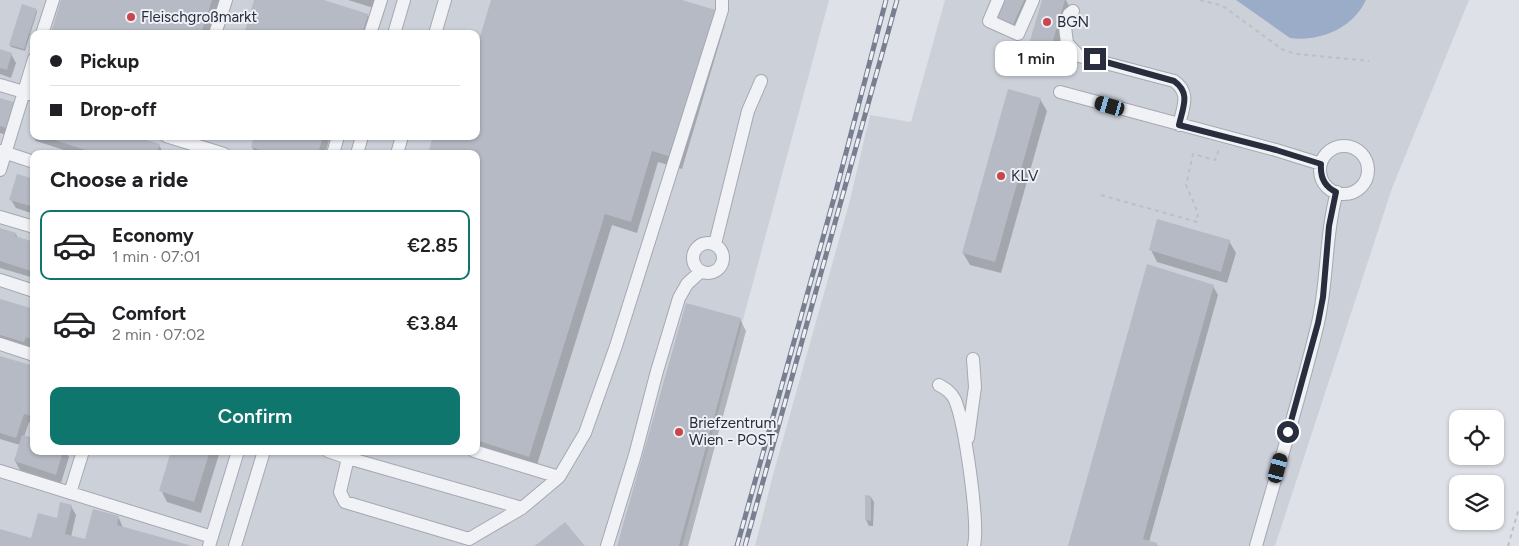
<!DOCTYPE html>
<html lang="en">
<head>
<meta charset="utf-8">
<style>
  :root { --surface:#fff; --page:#f6f6f6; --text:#202124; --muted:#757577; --line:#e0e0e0; --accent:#0f766e }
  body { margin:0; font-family:Figtree,sans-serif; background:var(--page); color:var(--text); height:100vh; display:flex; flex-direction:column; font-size:19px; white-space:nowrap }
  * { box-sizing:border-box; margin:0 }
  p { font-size:16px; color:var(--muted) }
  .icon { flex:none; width:28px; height:28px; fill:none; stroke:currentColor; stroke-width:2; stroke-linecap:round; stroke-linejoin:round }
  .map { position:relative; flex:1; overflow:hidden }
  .side { position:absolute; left:30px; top:150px; width:450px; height:305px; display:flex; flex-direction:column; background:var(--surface); border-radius:10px; box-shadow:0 1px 4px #0004 }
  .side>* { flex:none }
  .hud { position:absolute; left:30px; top:30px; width:450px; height:110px; border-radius:10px; box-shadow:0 1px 4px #0004; display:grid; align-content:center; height:110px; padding:0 20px; background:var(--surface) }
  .controls { position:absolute; left:1449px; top:410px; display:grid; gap:10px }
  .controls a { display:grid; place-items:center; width:55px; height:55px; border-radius:10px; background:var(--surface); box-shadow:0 1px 4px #0004; font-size:25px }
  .end { position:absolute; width:22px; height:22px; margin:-11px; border:6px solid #282e3e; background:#fff; box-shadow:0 0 0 2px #fff }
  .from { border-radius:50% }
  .bubble { position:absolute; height:35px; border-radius:10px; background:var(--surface); box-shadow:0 1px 4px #0004; font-size:16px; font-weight:600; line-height:35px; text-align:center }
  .car { position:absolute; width:15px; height:30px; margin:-15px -8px; border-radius:6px; box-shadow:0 0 4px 1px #0007; background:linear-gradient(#222 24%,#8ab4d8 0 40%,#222 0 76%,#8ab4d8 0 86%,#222 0) }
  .hud b { display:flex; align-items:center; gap:18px; height:48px; font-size:19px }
  .hud b+b { border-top:1px solid var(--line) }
  .hud i { width:12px; height:12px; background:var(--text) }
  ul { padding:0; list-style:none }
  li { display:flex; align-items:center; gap:15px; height:70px; margin:0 10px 8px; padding:0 10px; border:2px solid transparent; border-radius:10px }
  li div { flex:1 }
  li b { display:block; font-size:19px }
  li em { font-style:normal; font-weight:600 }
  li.on { border-color:var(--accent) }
  li>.icon { width:45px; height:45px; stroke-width:1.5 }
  h2 { padding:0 20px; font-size:22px; line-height:60px }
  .action { display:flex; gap:10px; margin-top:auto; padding:10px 20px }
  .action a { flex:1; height:58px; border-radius:10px; background:var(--accent); color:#fff; font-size:20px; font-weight:600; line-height:58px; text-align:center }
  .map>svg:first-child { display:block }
</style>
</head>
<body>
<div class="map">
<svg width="1519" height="546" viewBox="0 0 1519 546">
  <rect width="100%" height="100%" fill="#dee1e7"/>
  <path fill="#ccd0d9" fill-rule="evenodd" d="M0 0H829L682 546H0ZM34 34H476V136H34ZM34 154H476V451H34Z
    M945 0H1469L1392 188 1275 546H755L773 475 849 204 870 115 911 122Z"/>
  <path fill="#9aacc7" d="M1236 0H1366C1353 28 1320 42 1290 38Z"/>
  <path fill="#0003" d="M63 0H222L211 34H52Z
    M256 0H320L367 15 372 23 369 34H245Z
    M348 0H379L377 9Z
    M493 0H678L718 12 725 24 682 169 658 162 637 233 612 225 536 468 476 449V136Z
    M1006 0H1032L1017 35 1002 28Z
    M1043 0H1066L1070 8 1055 59 1035 53 1030 44Z
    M36 10 37 12 25 51 11 47 10 45Z
    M0 51 11 54 16 63 11 78 0 74Z
    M1040 99 1047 111 1001 273 970 265 963 253Z
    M0 100 14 137 0 133Z
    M34 122V136H129L159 145 164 154H76L36 141 31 133Z
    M256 136H330V137L325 154H256L252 147Z
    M34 180V214L16 208 11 200Z
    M0 229 16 234 18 238 34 243V278L0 268Z
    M1229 241 1236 253 1227 283 1157 262 1151 250Z
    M1213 286 1218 295 1149 542 1156 544 1158 546H1070Z
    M0 300 34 311V346L31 345 29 350 0 341Z
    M740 319 746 331 688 546H619Z
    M0 357 34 367V424L29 422 24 437 34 451H65L69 457 61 483 20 470 15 461 20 445 0 439Z
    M173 451H220L201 513 167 502 161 490Z
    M871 497 874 502 873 526H869L866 520Z
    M71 506 76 515 71 537 85 541 119 518 123 528 190 546H0V531L32 539 57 520Z"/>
  <path fill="#b6bac4" d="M61 0H212L201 34H52L51 33Z
    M254 0H324L368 14 362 34H244Z
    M491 0H682L719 11 675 158 652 151 631 222 605 214 529 457 476 440V154H428L433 136H476V50Z
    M1005 0H1024L1012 27 996 20Z
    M1042 0H1065L1050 51 1029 44Z
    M22 4 37 9 24 49 9 45Z
    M0 49 12 53 7 70 0 68Z
    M1008 89 1041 98 995 262 962 253Z
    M0 98 17 103 9 129 0 126Z
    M42 136H133L160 144 157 154H98Z
    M254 136H323L318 154H272L251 147Z
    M17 174 34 179V207L9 200Z
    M1157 219 1230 240 1221 272 1149 250Z
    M0 228 16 233 15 236 34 242V272L0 261Z
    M1147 264 1214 285 1143 539 1157 543 1156 546H1068Z
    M0 299 34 309V340L26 337 24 342 0 335Z
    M686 303 741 318 679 546H617Z
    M0 356 34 366V417L24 414 16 438 0 433Z
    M22 435 34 438V451H63L56 475 14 461Z
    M171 451H210L194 502 159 491Z
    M865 495 871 496V521L865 520Z
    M60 502 72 505 65 534 85 539 93 509 119 516 117 525 192 546H0V529L31 538 38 513 57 518Z
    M565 522 585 546H534L540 542Z"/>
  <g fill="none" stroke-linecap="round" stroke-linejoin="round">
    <defs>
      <path id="minor" d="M998 0 989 21 1018 34 1033 0
        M1073 11 1069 14 1065 27 1067 43 1079 56 1174 81C1191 93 1183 107 1179 125
        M42 34 53 0
        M215 34 226 0
        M370 34 381 0
        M394 34 404 0
        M435 34 445 0
        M0 85 34 95
        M1060 92 1276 150 1321 164
        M166 136 224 154
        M1320 170a24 24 0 1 1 48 0a24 24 0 1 1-48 0Z
        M0 151 34 162
        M333 154 338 136
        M357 154 362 136
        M397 154 402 136
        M0 170 34 59
        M0 217 34 227
        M693 258a15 15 0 1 1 30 0a15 15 0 1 1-30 0Z
        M715 244 748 111 761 81
        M0 280 34 291
        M0 344 34 355
        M939 385C946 389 951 392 955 400 965 424 979 522 974 546
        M968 438 975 387 973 359
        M328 451 348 458 522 508 469 539 345 502 340 492 348 458 346 451
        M474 451 559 477 522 508
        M0 471 212 537
        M559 477 585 433 616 346 722 10V0
        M70 493 83 451
        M209 546 238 451
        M235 546 264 451
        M607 546 635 455 657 371 679 298 687 284 700 272
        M1256 546C1277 472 1300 398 1318 323 1328 279 1325 235 1337 192"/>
    </defs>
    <use href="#minor" stroke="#a4a8b1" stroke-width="14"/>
    <path stroke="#bdbfc6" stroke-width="2" stroke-dasharray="4 4" stroke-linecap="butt" d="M1200 0 1223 6 1283 50 1297 54 1369 61
      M1101 195 1197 222 1198 213 1186 185 1193 154 1215 160 1220 147
      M1508 546 1519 508"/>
    <use href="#minor" stroke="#f1f2f6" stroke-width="12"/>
    <defs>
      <path id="rail" d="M737 546 836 191 886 0
        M745 546 897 0"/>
    </defs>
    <use href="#rail" stroke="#787f91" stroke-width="5"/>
    <use href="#rail" stroke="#eef0f5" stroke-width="3" stroke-dasharray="9" stroke-linecap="butt"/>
  </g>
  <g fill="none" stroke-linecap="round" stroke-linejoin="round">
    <path stroke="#282e3e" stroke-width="6" d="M1095 59 1174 81C1191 93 1183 107 1179 125L1276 150 1321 164C1320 177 1325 187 1336 192L1329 226 1323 297 1318 323 1288 432"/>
  </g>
  <g fill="#cb454f" stroke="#eef0f5" stroke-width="2">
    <circle cx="131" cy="17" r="5"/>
    <circle cx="1047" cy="22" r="5"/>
    <circle cx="1001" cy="176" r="5"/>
    <circle cx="679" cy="432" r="5"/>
  </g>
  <g text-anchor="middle" stroke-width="4" stroke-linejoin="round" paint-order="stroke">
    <g font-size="15" fill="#282e3e" stroke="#eef0f5" text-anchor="start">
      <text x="141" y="22">Fleischgroßmarkt</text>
      <text x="1057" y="27">BGN</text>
      <text x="1011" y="181">KLV</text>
      <text x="689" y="428">Briefzentrum<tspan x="689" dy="17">Wien - POST</tspan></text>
    </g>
  </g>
</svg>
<div class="controls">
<a><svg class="icon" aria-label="locate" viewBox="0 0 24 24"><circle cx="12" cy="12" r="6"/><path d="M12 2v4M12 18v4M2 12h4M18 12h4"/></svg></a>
<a><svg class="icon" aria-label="layers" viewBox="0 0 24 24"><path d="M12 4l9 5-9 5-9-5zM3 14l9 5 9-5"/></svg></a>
</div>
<i class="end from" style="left:1288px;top:432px"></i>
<i class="end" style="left:1095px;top:59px"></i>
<div class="bubble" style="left:995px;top:41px;width:82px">1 min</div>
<i class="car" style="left:1110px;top:106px;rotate:286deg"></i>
<i class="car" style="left:1278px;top:468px;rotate:15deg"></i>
<div class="hud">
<b><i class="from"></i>Pickup</b>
<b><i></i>Drop-off</b>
</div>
<section class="side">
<h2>Choose a ride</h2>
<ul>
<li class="on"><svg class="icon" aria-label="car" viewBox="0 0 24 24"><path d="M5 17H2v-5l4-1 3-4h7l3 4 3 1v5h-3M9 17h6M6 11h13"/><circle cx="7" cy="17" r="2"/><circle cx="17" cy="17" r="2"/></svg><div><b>Economy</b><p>1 min · 07:01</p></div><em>€2.85</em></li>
<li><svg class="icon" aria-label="car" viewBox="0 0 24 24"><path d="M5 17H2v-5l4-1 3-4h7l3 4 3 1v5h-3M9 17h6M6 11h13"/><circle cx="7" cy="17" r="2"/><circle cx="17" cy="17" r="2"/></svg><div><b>Comfort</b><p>2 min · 07:02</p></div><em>€3.84</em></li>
</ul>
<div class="action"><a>Confirm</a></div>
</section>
</div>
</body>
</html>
